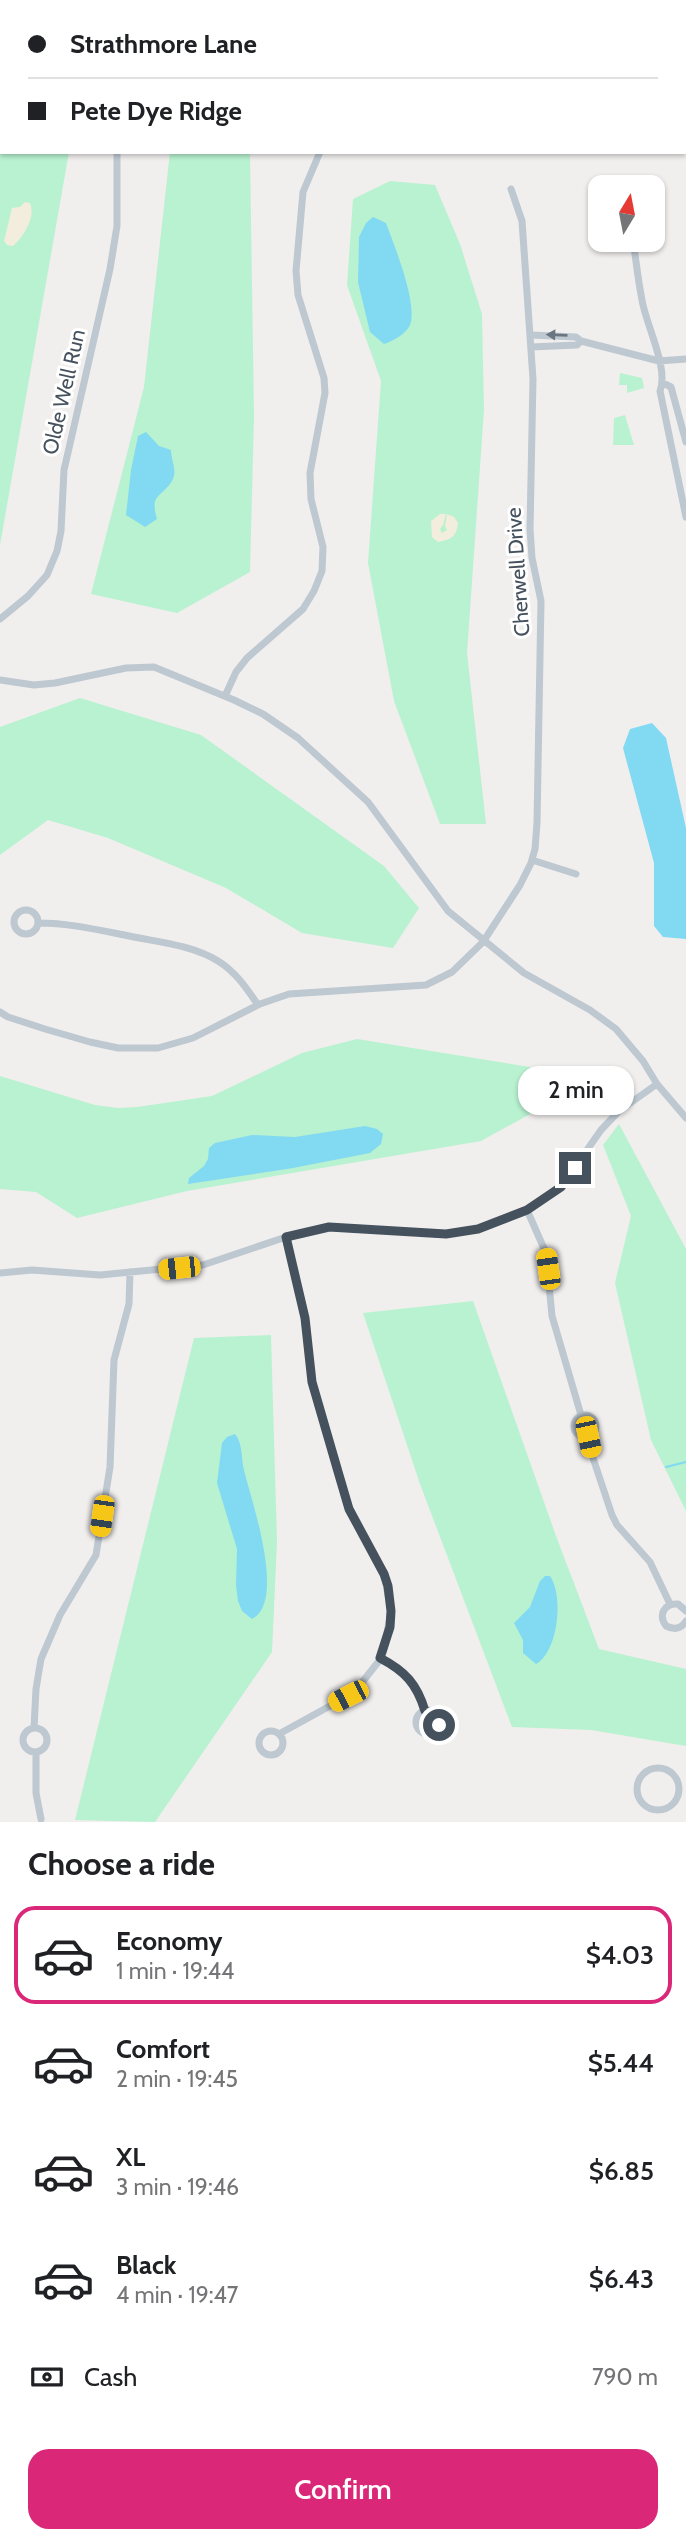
<!DOCTYPE html>
<html lang="en">
<head>
<meta charset="utf-8">
<style>
  :root { --surface:#fff; --page:#f6f6f6; --text:#202124; --muted:#757577; --line:#e0e0e0; --accent:#db2777 }
  body { margin:0; font-family:Cabin,sans-serif; background:var(--page); color:var(--text); height:100vh; display:flex; flex-direction:column; font-size:26px; white-space:nowrap }
  * { box-sizing:border-box; margin:0 }
  p { font-size:23px; color:var(--muted) }
  .icon { flex:none; width:38px; height:38px; fill:none; stroke:currentColor; stroke-width:2; stroke-linecap:round; stroke-linejoin:round }
  .map { position:relative; height:1822px; overflow:hidden }
  .sheet { display:flex; flex-direction:column; background:var(--surface); flex:1 }
  .sheet>* { flex:none }
  .banner { position:absolute; left:0px; top:0px; width:686px; height:154px; box-shadow:0 2px 5px #0004; display:grid; align-content:center; height:154px; padding:0 28px; background:var(--surface) }
  .needle { width:46px; rotate:10deg }
  .fabs { position:absolute; left:588px; top:175px; display:grid; gap:14px }
  .fabs a { display:grid; place-items:center; width:77px; height:77px; border-radius:14px; background:var(--surface); box-shadow:0 2px 5px #0004; font-size:35px }
  .end { position:absolute; width:32px; height:32px; margin:-16px; border:9px solid #45515d; background:#fff; box-shadow:0 0 0 4px #fff }
  .from { border-radius:50% }
  .bubble { position:absolute; height:49px; border-radius:21px; background:var(--surface); box-shadow:0 2px 5px #0004; font-size:23px; font-weight:600; line-height:49px; text-align:center }
  .car { position:absolute; width:21px; height:42px; margin:-21px -10px; border-radius:9px; box-shadow:0 0 5px 2px #0007; background:linear-gradient(#f5c518 24%,#345 0 40%,#f5c518 0 76%,#345 0 86%,#f5c518 0) }
  .banner b { display:flex; align-items:center; gap:24px; height:66px; font-size:26px }
  .banner b+b { border-top:2px solid var(--line) }
  .banner i { width:18px; height:18px; background:var(--text) }
  ul { padding:0; list-style:none }
  li { display:flex; align-items:center; gap:21px; height:98px; margin:0 14px 10px; padding:0 14px; border:4px solid transparent; border-radius:21px }
  li div { flex:1 }
  li b { display:block; font-size:26px }
  li em { font-style:normal; font-weight:600 }
  li.active { border-color:var(--accent) }
  li>.icon { width:63px; height:63px; stroke-width:1.5 }
  h2 { padding:0 28px; font-size:32px; line-height:84px }
  .pay { display:flex; align-items:center; gap:18px; height:77px; padding:0 28px; font-size:26px }
  .pay p { margin-inline-start:auto }
  .primary-button { display:flex; gap:14px; margin-top:auto; padding:14px 28px }
  .primary-button a { flex:1; height:80px; border-radius:21px; background:var(--accent); color:#fff; font-size:28px; font-weight:600; line-height:80px; text-align:center }
  .map>svg:first-child { display:block }
</style>
</head>
<body>
<div class="map">
<svg width="686" height="1822" viewBox="0 0 686 1822">
  <rect width="100%" height="100%" fill="#f1eeee"/>
  <path fill="#b8f2d0" d="M0 94 2 152H69L0 545Z
    M170 152H250L254 416 250 572 177 613 91 594 144 387Z
    M390 181 435 185 460 244 482 314 484 410 467 653 486 824H440L394 701 368 563 381 381 347 285 353 199Z
    M620 373 642 378 644 388 627 393V385H619Z
    M625 415 634 445H613L614 418Z
    M80 698 201 735 384 866 419 908 393 948 302 933 226 888 108 838 48 820 0 855V727Z
    M357 1039 530 1067 541 1108 481 1141 187 1191 77 1218 36 1192 0 1189V1076L95 1105 118 1108 137 1107 212 1096 302 1053Z
    M619 1124 686 1249V1511L651 1440 615 1283 631 1216 603 1145Z
    M473 1301 556 1536 599 1649 686 1669V1746L591 1730 512 1727 420 1484 363 1313Z
    M271 1335 277 1542 272 1652 155 1822 75 1820 194 1338Z"/>
  <path fill="#f3eddd" d="M25 202 30 203C36 217 24 236 13 246L7 245 4 241 12 208 20 207Z
    M440 514H446L443 525 440 529 442 533 447 530 445 526 447 514 454 517 458 523C456 538 451 539 438 542L432 537 431 521Z"/>
  <path fill="#82d9f2" d="M373 217 386 223C394 245 418 303 410 325 406 334 393 341 384 344L370 332 358 282 359 237 366 223Z
    M146 432 159 446 171 450C171 460 177 470 173 479 163 498 149 492 157 519L145 527 126 515 131 470 138 436Z
    M652 723 666 738 686 828V939L663 937 654 926V863L623 748 630 729Z
    M365 1126 377 1129 383 1134 381 1144 370 1153 293 1168 188 1184 189 1178 204 1166 208 1159 209 1148 215 1143 252 1135 295 1137Z
    M235 1434C243 1443 241 1459 244 1470 251 1500 287 1601 252 1619L242 1611 238 1601 236 1585 237 1549 217 1483 222 1443 227 1437Z
    M545 1576H550C564 1596 558 1652 536 1664L523 1653V1640L514 1623 530 1607 540 1581Z"/>
  <g fill="none" stroke-linecap="round" stroke-linejoin="round">
    <path stroke="#82d9f2" stroke-width="2" d="M666 1467 686 1462"/>
    <path stroke="#bdc8d1" stroke-width="7" d="M0 4H2
      M684 105H686
      M633 240C636 260 638 280 642 300 646 325 669 368 660 391L686 517
      M531 335 576 337 581 341 659 361 686 359
      M531 347 577 345 581 341
      M663 383 671 387 686 442
      M0 619 28 596 47 575 57 551 61 531 64 470 110 269 117 226V152
      M0 680 34 685 55 683 126 668 154 667 234 700 263 714 298 738 368 802 448 911 524 973 590 1010 616 1029 643 1061 657 1084 686 1118
      M225 696 236 672 247 658 303 609 314 591 322 571 323 547 311 499 310 473 325 393 324 378 298 295 296 271 303 192 320 152
      M532 860 576 874
      M14 922a12 12 0 1 1 24 0a12 12 0 1 1-24 0Z
      M38 923C69 923 99 930 129 936 158 942 192 945 218 961 236 972 247 989 258 1005
      M0 1012 8 1017 45 1029 90 1042 118 1048H158L193 1038 260 1004 289 994 426 985 452 972 483 942 520 885 531 863 535 849 537 823 541 601 532 558 530 529 533 379 522 221 511 189
      M527 1210 546 1253 552 1316 581 1415
      M0 1273 32 1270 100 1275 203 1265 286 1237 329 1227 446 1234 478 1229 527 1210 561 1187 601 1130 619 1111 657 1084
      M574 1426a11 11 0 1 1 22 0a11 11 0 1 1-22 0Z
      M588 1437 593 1458 612 1515 617 1525 650 1562 670 1604
      M686 1611 678 1604C664 1603 658 1615 666 1626 674 1630 681 1629 686 1621
      M380 1658C407 1672 417 1682 425 1711
      M416 1722a12 12 0 1 1 24 0a12 12 0 1 1-24 0Z
      M34 1728 36 1689 41 1659 60 1615 96 1555 110 1467 114 1360 129 1304 130 1272
      M23 1740a12 12 0 1 1 24 0a12 12 0 1 1-24 0Z
      M259 1743a12 12 0 1 1 24 0a12 12 0 1 1-24 0Z
      M279 1734 348 1696 359 1686 379 1661 384 1649 391 1611 384 1574 349 1509 312 1382 303 1307 286 1237
      M36 1752V1793L41 1819
      M637 1789a21 21 0 1 1 42 0a21 21 0 1 1-42 0Z"/>
  </g>
  <defs><path id="oneway-solid" d="M-6-.8H1V-3.2L6.5 0L1 3.2V.8H-6Z" transform="scale(1.75)"/></defs>
  <use fill="#697580" href="#oneway-solid" transform="translate(557 335) rotate(-178)"/>
  <g fill="none" stroke-linecap="round" stroke-linejoin="round">
    <path stroke="#45515d" stroke-width="9" d="M439 1725 436 1714 425 1711C417 1684 405 1671 380 1658L390 1627 391 1611 388 1586 384 1574 349 1509 339 1475 312 1382 305 1318 286 1237 329 1227 446 1234 478 1229 527 1210 561 1187 575 1168"/>
  </g>
  <g text-anchor="middle" stroke-width="6" stroke-linejoin="round" paint-order="stroke">
    <g font-size="21" fill="#45515d" stroke="#fff">
      <text transform="translate(64 392) rotate(-77)" y="7">Olde Well Run</text>
      <text transform="translate(518 572) rotate(-94)" y="7">Cherwell Drive</text>
    </g>
  </g>
</svg>
<div class="fabs">
<a><svg class="needle" viewBox="-14 -14 28 28"><path d="M0-13l5 13h-10z" fill="#e53935"/><path d="M0 13l5-13h-10z" fill="#757577"/></svg></a>
</div>
<i class="end from" style="left:439px;top:1725px"></i>
<i class="end" style="left:575px;top:1168px"></i>
<div class="bubble" style="left:518px;top:1066px;width:116px">2 min</div>
<i class="car" style="left:179px;top:1268px;rotate:264deg"></i>
<i class="car" style="left:548px;top:1269px;rotate:352deg"></i>
<i class="car" style="left:588px;top:1437px;rotate:168deg"></i>
<i class="car" style="left:102px;top:1516px;rotate:188deg"></i>
<i class="car" style="left:348px;top:1696px;rotate:243deg"></i>
<div class="banner">
<b><i class="from"></i>Strathmore Lane</b>
<b><i></i>Pete Dye Ridge</b>
</div>
</div>
<section class="sheet">
<h2>Choose a ride</h2>
<ul>
<li class="active"><svg class="icon" aria-label="car" viewBox="0 0 24 24"><path d="M5 17H2v-5l4-1 3-4h7l3 4 3 1v5h-3M9 17h6M6 11h13"/><circle cx="7" cy="17" r="2"/><circle cx="17" cy="17" r="2"/></svg><div><b>Economy</b><p>1 min · 19:44</p></div><em>$4.03</em></li>
<li><svg class="icon" aria-label="car" viewBox="0 0 24 24"><path d="M5 17H2v-5l4-1 3-4h7l3 4 3 1v5h-3M9 17h6M6 11h13"/><circle cx="7" cy="17" r="2"/><circle cx="17" cy="17" r="2"/></svg><div><b>Comfort</b><p>2 min · 19:45</p></div><em>$5.44</em></li>
<li><svg class="icon" aria-label="car" viewBox="0 0 24 24"><path d="M5 17H2v-5l4-1 3-4h7l3 4 3 1v5h-3M9 17h6M6 11h13"/><circle cx="7" cy="17" r="2"/><circle cx="17" cy="17" r="2"/></svg><div><b>XL</b><p>3 min · 19:46</p></div><em>$6.85</em></li>
<li><svg class="icon" aria-label="car" viewBox="0 0 24 24"><path d="M5 17H2v-5l4-1 3-4h7l3 4 3 1v5h-3M9 17h6M6 11h13"/><circle cx="7" cy="17" r="2"/><circle cx="17" cy="17" r="2"/></svg><div><b>Black</b><p>4 min · 19:47</p></div><em>$6.43</em></li>
</ul>
<div class="pay"><svg class="icon" aria-label="cash" viewBox="0 0 24 24"><path d="M3 7h18v10H3z"/><circle cx="12" cy="12" r="2"/></svg>Cash<p>790 m</p></div>
<div class="primary-button"><a>Confirm</a></div>
</section>
</body>
</html>
